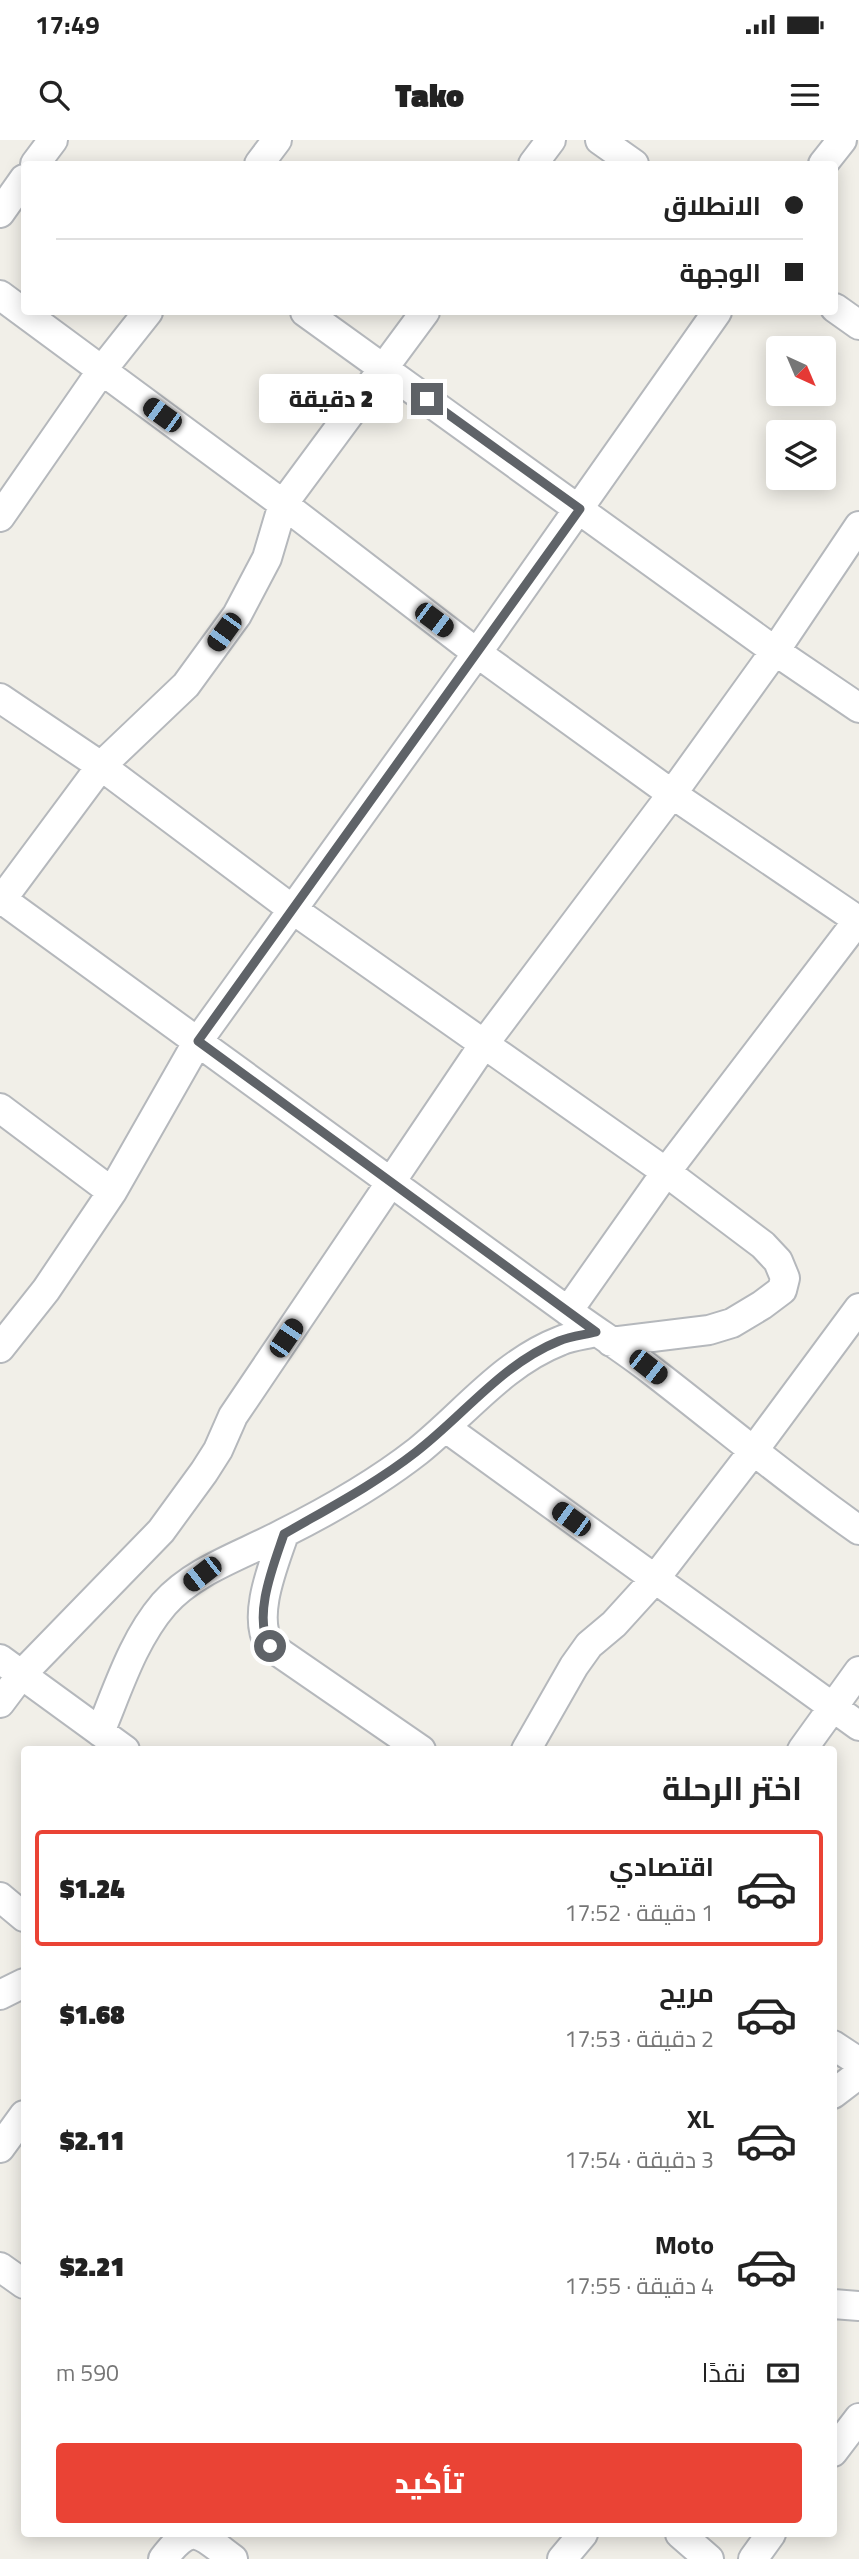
<!DOCTYPE html>
<html lang="ar">
<head>
<meta charset="utf-8">
<style>
  :root { --surface:#fff; --page:#f6f6f6; --text:#222; --muted:#767676; --line:#e0e0e0; --accent:#ea4335 }
  body { margin:0; font-family:"Titillium Web",Cairo,sans-serif; background:var(--page); color:var(--text); direction:rtl; height:100vh; display:flex; flex-direction:column; font-size:26px; white-space:nowrap }
  * { box-sizing:border-box; margin:0 }
  p { font-size:23px; color:var(--muted) }
  .icon { flex:none; width:38px; height:38px; fill:none; stroke:currentColor; stroke-width:2; stroke-linecap:round; stroke-linejoin:round }
  .map { position:relative; flex:1; overflow:hidden; direction:ltr }
  .sheet { position:absolute; left:21px; top:1606px; width:816px; height:791px; display:flex; flex-direction:column; background:var(--surface); border-radius:7px; box-shadow:0 4px 18px #0003; direction:rtl }
  .sheet>* { flex:none }
  .hud { position:absolute; left:21px; top:21px; width:817px; height:154px; border-radius:7px; box-shadow:0 4px 18px #0003; direction:rtl; display:grid; align-content:center; height:154px; padding:0 35px; background:var(--surface) }
  .needle { width:46px; rotate:136deg }
  .tools { position:absolute; left:766px; top:196px; display:grid; gap:14px }
  .tools a { display:grid; place-items:center; width:70px; height:70px; border-radius:7px; background:var(--surface); box-shadow:0 4px 18px #0003; font-size:35px }
  .end { position:absolute; width:32px; height:32px; margin:-16px; border:9px solid #5f6368; background:#fff; box-shadow:0 0 0 4px #fff }
  .from { border-radius:50% }
  .bubble { position:absolute; height:49px; border-radius:7px; background:var(--surface); box-shadow:0 4px 18px #0003; font-size:23px; font-weight:800; line-height:49px; text-align:center; direction:rtl }
  .car { position:absolute; width:21px; height:42px; margin:-21px -10px; border-radius:9px; box-shadow:0 0 5px 2px #0007; background:linear-gradient(#222 24%,#8ab4d8 0 40%,#222 0 76%,#8ab4d8 0 86%,#222 0) }
  .hud b { display:flex; align-items:center; gap:24px; height:66px; font-size:26px }
  .hud b+b { border-top:2px solid var(--line) }
  .hud i { width:18px; height:18px; background:var(--text) }
  ul { padding:0; list-style:none }
  li { display:flex; align-items:center; gap:21px; height:116px; margin:0 14px 10px; padding:0 21px; border:4px solid transparent; border-radius:7px }
  li div { flex:1 }
  li b { display:block; font-size:26px }
  li em { font-style:normal; font-weight:800 }
  li.active { border-color:var(--accent) }
  li>.icon { width:63px; height:63px; stroke-width:1.5 }
  h2 { padding:0 35px; font-size:32px; line-height:84px }
  .pay { display:flex; align-items:center; gap:18px; height:77px; padding:0 35px; font-size:26px }
  .pay p { margin-inline-start:auto }
  .button { display:flex; gap:14px; margin-top:auto; padding:14px 35px }
  .button a { flex:1; height:80px; border-radius:7px; background:var(--accent); color:#fff; font-size:28px; font-weight:800; line-height:80px; text-align:center }
  .status { display:flex; justify-content:space-between; align-items:center; height:49px; padding:0 35px; background:var(--surface); direction:ltr }
  .status svg { height:19px; fill:currentColor }
  header { display:flex; justify-content:space-between; align-items:center; height:91px; padding:0 35px; background:var(--surface); font-size:32px; font-weight:800 }
  .map>svg:first-child { display:block }
</style>
</head>
<body>
<div class="status"><b>17:49</b><svg viewBox="0 0 49 12"><path d="M0 12V9h3v3zM5 12V6h3v6zM10 12V3h3v9zM15 12V0h3v12zM26 1h20v11H26zM47 4h2v5h-2z"/></svg></div>
<header><svg class="icon" aria-label="menu" viewBox="0 0 24 24"><path d="M4 6h16M4 12h16M4 18h16"/></svg>Tako<svg class="icon" aria-label="search" viewBox="0 0 24 24"><circle cx="10" cy="10" r="6"/><path d="M15 15l6 6"/></svg></header>
<div class="map">
<svg width="859" height="2419" viewBox="0 0 859 2419">
  <rect width="100%" height="100%" fill="#f1efe8"/>
  <g fill="none" stroke-linecap="round" stroke-linejoin="round">
    <defs>
      <path id="minor" d="M600 0 634 24
        M35 24 53 0
        M259 24 277 0
        M533 24 551 0
        M823 24 842 0
        M0 73 24 39
        M0 155 283 364 477 513 672 654 859 781
        M835 168 859 185
        M305 172 775 511 859 568
        M0 377 102 230 148 172
        M0 558 101 626 292 769 666 1032 763 1105 778 1121 785 1138 782 1150 762 1165 732 1183 709 1190 611 1202
        M0 758 568 1171C595 1191 624 1209 651 1230 720 1283 787 1340 859 1390
        M0 762 101 626 186 545 237 475 267 418 283 364 425 172
        M0 968 112 1052
        M568 1171 666 1032 859 779
        M0 1208 46 1150 112 1052 198 901 477 513 717 172
        M446 1288 859 1586
        M284 1394C274 1424 251 1477 270 1506L421 1610
        M0 1519 125 1610
        M0 1563 21 1535 161 1391 204 1332 218 1310 233 1276 484 904 672 654 775 511 859 386
        M100 1592C118 1549 133 1500 164 1464 194 1430 243 1415 282 1394 328 1371 377 1343 418 1311 464 1274 503 1223 560 1201 571 1196 584 1195 596 1192
        M526 1610 574 1526 589 1505 614 1484 654 1440 754 1310 859 1168
        M802 1610 859 1531
        M0 1757 24 1777
        M0 1855 24 1843
        M833 1905 859 1922
        M833 1954 859 1934
        M0 2008 24 1975
        M0 2127 24 2144
        M833 2164 859 2166
        M833 2312 859 2278
        M680 2394 709 2419
        M163 2419C193 2380 199 2394 233 2419
        M562 2419 583 2394
        M753 2419 771 2394"/>
    </defs>
    <use href="#minor" stroke="#b5b8bc" stroke-width="32"/>
    <use href="#minor" stroke="#fff" stroke-width="28"/>
  </g>
  <g fill="none" stroke-linecap="round" stroke-linejoin="round">
    <path stroke="#5f6368" stroke-width="9" d="M270 1506C252 1477 274 1424 284 1394 329 1368 375 1344 416 1312 464 1275 502 1224 559 1201 571 1196 584 1195 596 1192L198 901 580 369 427 259"/>
  </g>
</svg>
<div class="tools">
<a><svg class="needle" viewBox="-14 -14 28 28"><path d="M0-13l5 13h-10z" fill="#e53935"/><path d="M0 13l5-13h-10z" fill="#767676"/></svg></a>
<a><svg class="icon" aria-label="layers" viewBox="0 0 24 24"><path d="M12 4l9 5-9 5-9-5zM3 14l9 5 9-5"/></svg></a>
</div>
<i class="end from" style="left:270px;top:1506px"></i>
<i class="end" style="left:427px;top:259px"></i>
<div class="bubble" style="left:259px;top:234px;width:144px">2 دقيقة</div>
<i class="car" style="left:162px;top:275px;rotate:306deg"></i>
<i class="car" style="left:434px;top:480px;rotate:127deg"></i>
<i class="car" style="left:224px;top:492px;rotate:216deg"></i>
<i class="car" style="left:286px;top:1198px;rotate:34deg"></i>
<i class="car" style="left:648px;top:1227px;rotate:128deg"></i>
<i class="car" style="left:571px;top:1379px;rotate:306deg"></i>
<i class="car" style="left:202px;top:1434px;rotate:232deg"></i>
<div class="hud">
<b><i class="from"></i>الانطلاق</b>
<b><i></i>الوجهة</b>
</div>
<section class="sheet">
<h2>اختر الرحلة</h2>
<ul>
<li class="active"><svg class="icon" aria-label="car" viewBox="0 0 24 24"><path d="M5 17H2v-5l4-1 3-4h7l3 4 3 1v5h-3M9 17h6M6 11h13"/><circle cx="7" cy="17" r="2"/><circle cx="17" cy="17" r="2"/></svg><div><b>اقتصادي</b><p>1 دقيقة · 17:52</p></div><em>$1.24</em></li>
<li><svg class="icon" aria-label="car" viewBox="0 0 24 24"><path d="M5 17H2v-5l4-1 3-4h7l3 4 3 1v5h-3M9 17h6M6 11h13"/><circle cx="7" cy="17" r="2"/><circle cx="17" cy="17" r="2"/></svg><div><b>مريح</b><p>2 دقيقة · 17:53</p></div><em>$1.68</em></li>
<li><svg class="icon" aria-label="car" viewBox="0 0 24 24"><path d="M5 17H2v-5l4-1 3-4h7l3 4 3 1v5h-3M9 17h6M6 11h13"/><circle cx="7" cy="17" r="2"/><circle cx="17" cy="17" r="2"/></svg><div><b>XL</b><p>3 دقيقة · 17:54</p></div><em>$2.11</em></li>
<li><svg class="icon" aria-label="car" viewBox="0 0 24 24"><path d="M5 17H2v-5l4-1 3-4h7l3 4 3 1v5h-3M9 17h6M6 11h13"/><circle cx="7" cy="17" r="2"/><circle cx="17" cy="17" r="2"/></svg><div><b>Moto</b><p>4 دقيقة · 17:55</p></div><em>$2.21</em></li>
</ul>
<div class="pay"><svg class="icon" aria-label="cash" viewBox="0 0 24 24"><path d="M3 7h18v10H3z"/><circle cx="12" cy="12" r="2"/></svg>نقدًا<p>590 m</p></div>
<div class="button"><a>تأكيد</a></div>
</section>
</div>
</body>
</html>
